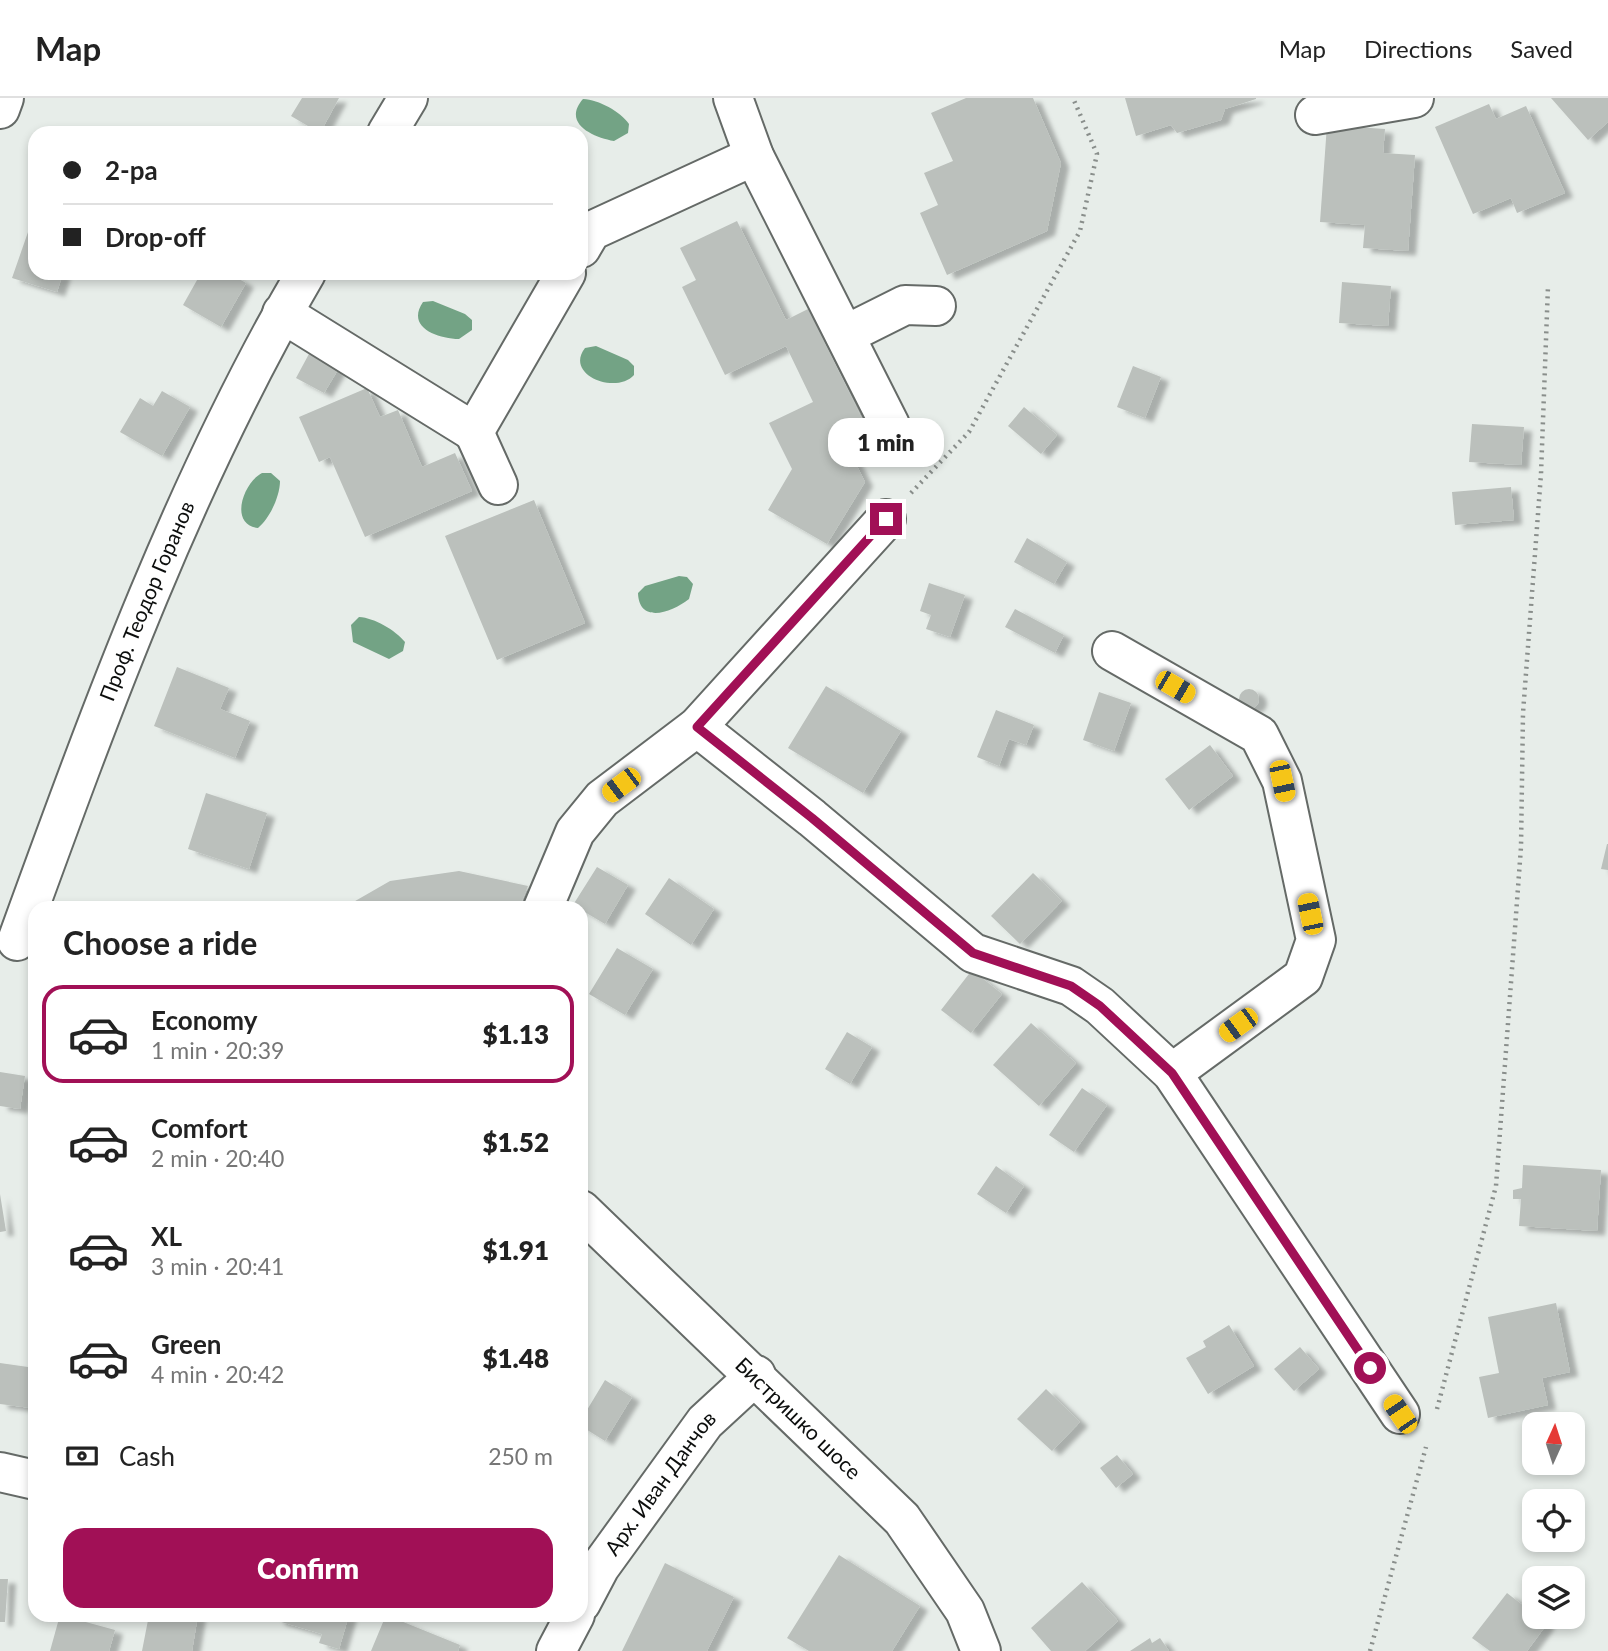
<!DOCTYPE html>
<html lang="en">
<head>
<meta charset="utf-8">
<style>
  :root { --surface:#fff; --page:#f2f2f2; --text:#222; --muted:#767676; --line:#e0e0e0; --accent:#a11056 }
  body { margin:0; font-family:Lato,sans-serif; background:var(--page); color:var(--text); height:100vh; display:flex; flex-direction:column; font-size:26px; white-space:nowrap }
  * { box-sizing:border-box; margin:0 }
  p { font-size:23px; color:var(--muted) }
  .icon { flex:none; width:38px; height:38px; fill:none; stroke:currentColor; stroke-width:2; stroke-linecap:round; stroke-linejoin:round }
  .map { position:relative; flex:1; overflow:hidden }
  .drawer { position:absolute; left:28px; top:803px; width:560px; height:721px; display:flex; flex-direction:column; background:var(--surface); border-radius:21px; box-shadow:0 4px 10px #0003 }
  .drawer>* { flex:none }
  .hud { position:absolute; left:28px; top:28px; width:560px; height:154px; border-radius:21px; box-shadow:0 4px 10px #0003; display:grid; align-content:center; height:154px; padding:0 35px; background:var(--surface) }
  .needle { width:46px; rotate:3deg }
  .buttons { position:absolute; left:1522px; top:1314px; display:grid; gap:14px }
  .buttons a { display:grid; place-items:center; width:63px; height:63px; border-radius:14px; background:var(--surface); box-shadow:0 4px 10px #0003; font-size:35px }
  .end { position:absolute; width:32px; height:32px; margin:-16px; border:9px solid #a11056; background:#fff; box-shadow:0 0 0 4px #fff }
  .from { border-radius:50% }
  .bubble { position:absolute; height:49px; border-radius:21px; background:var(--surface); box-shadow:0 4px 10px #0003; font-size:23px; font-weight:800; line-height:49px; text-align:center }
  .car { position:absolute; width:21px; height:42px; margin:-21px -10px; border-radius:9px; box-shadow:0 0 5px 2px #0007; background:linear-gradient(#f5c518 24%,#345 0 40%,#f5c518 0 76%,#345 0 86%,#f5c518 0) }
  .hud b { display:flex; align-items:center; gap:24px; height:66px; font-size:26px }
  .hud b+b { border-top:2px solid var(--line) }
  .hud i { width:18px; height:18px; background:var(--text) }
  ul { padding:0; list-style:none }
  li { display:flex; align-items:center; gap:21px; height:98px; margin:0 14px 10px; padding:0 21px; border:4px solid transparent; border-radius:21px }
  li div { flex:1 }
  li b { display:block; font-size:26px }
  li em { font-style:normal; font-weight:800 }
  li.selected { border-color:var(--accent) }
  li>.icon { width:63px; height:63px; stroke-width:1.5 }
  h2 { padding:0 35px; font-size:32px; line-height:84px }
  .pay { display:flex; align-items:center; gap:18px; height:77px; padding:0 35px; font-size:26px }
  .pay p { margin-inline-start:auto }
  .primary-button { display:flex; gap:14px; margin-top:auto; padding:14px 35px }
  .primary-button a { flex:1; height:80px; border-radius:21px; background:var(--accent); color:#fff; font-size:28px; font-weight:800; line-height:80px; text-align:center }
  header { display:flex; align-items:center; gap:42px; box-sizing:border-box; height:98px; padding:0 35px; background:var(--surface); border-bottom:2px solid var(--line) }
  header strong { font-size:33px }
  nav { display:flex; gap:38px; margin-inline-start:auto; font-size:24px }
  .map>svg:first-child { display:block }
</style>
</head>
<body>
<header>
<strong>Map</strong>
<nav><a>Map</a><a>Directions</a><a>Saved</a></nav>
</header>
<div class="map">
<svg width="1608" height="1553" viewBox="0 0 1608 1553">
  <defs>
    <filter id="shadow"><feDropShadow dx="8" dy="4.5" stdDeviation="2" flood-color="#0004"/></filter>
  </defs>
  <rect width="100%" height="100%" fill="#e7ede9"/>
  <path fill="#73a385" d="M583 1C599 2 620 13 629 26L628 35 614 43C592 39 562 25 583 1Z
    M433 203 465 216 472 222V232L459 241C436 240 406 229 423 204Z
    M596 248 628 262 634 268V277C616 297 564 277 585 250Z
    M262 375H271L280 383C280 398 270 420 258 430 228 426 244 384 262 375Z
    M679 478 687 479 693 486 689 501C671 515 639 526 638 495L645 488Z
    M359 519C375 520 395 532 405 544L403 553 389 561 353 544 351 527Z"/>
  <path fill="#bbc0bc" filter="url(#shadow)" d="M302 0H339L320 35 291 18Z
    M966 0H1033L1061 65 1047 133 947 177 920 115 938 107 924 75 953 63 931 15Z
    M1125 0H1256V1L1225 11 1221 22 1177 35 1171 27 1136 38Z
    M1551 0H1608V24L1588 42Z
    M1489 6 1496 21 1526 8 1565 95 1517 115 1511 100 1473 116 1435 29Z
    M1327 27 1385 31 1383 55 1415 57 1408 153 1363 150 1365 127 1320 124Z
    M35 114V175H63L57 194 12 180Z
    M737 123 786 222 808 211 865 327 842 338 865 384 827 446 768 412 792 371 769 325 813 304 786 248 725 277 682 189 696 182 680 150Z
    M201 175H228L246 185 221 229 183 207Z
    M1342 184 1391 188 1388 228 1339 225Z
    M310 254 339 270 324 295 296 280Z
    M1133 268 1161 279 1145 320 1117 309Z
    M367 290 380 319 398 312 422 369 455 355 472 393 365 439 330 359 319 364 299 319Z
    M162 293 190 309 162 358 120 334 140 300 153 308Z
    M1024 309 1057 337 1041 356 1008 328Z
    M1472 326 1524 329 1521 367 1469 364Z
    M1511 389 1514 422 1455 427 1452 394Z
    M534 402 585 525 497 562 445 438Z
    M1027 440 1067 464 1054 486 1014 464Z
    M929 485 965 497 950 539 926 531 931 517 920 513Z
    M1015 511 1064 537 1055 555 1005 529Z
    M177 569 229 590 220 611 250 623 235 660 154 628Z
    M826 588 901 633 863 695 788 650Z
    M1239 601a10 10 0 1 1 20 0a10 10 0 1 1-20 0Z
    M1099 594 1131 605 1114 653 1083 642Z
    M996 612 1034 627 1026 647 1009 641 999 668 977 659Z
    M1210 647 1233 678 1189 712 1165 681Z
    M206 695 267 715 249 771 188 751Z
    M1607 746H1608V772L1601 771Z
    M597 769 628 787 605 826 573 807Z
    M459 773 528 788 519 810H343L390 783Z
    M1033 775 1062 803 1020 846 991 818Z
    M669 780 714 811 691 847 645 816Z
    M617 850 653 871 625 917 589 896Z
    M972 872 1002 896 971 935 941 912Z
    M1031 925 1076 965 1039 1008 993 967Z
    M847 934 872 949 850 986 825 971Z
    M0 974 25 978 20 1011 0 1008Z
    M1082 990 1107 1007 1074 1054 1049 1037Z
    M1523 1067 1601 1072 1597 1133 1519 1128 1521 1101H1513V1092L1522 1090Z
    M996 1068 1024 1088 1006 1115 977 1096Z
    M0 1096 6 1133 0 1134Z
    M1556 1205 1570 1274 1542 1280 1548 1307 1488 1320 1479 1279 1499 1275 1488 1219Z
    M1229 1227 1254 1268 1208 1296 1186 1260 1206 1249 1203 1243Z
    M1300 1249 1319 1271 1294 1293 1274 1271Z
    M0 1265 35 1270 31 1310 0 1306Z
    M605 1282 632 1299 605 1343 581 1328V1322Z
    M1046 1291 1080 1324 1052 1353 1017 1321Z
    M1117 1357 1133 1376 1116 1390 1100 1370Z
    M839 1457 920 1508 892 1553H809L787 1540Z
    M665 1465 734 1499 707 1553H622Z
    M0 1481H8L5 1524H0Z
    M1082 1484 1118 1523 1085 1553H1051L1031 1530Z
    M1507 1495 1547 1526 1527 1553H1490L1472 1540Z
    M60 1517 115 1532 109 1553H50Z
    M149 1517H198L192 1553H142Z
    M275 1517H349L339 1551 319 1545 322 1536 278 1523Z
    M386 1517 460 1547 458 1553H371Z
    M1150 1540 1152 1545 1160 1540 1169 1553H1130Z"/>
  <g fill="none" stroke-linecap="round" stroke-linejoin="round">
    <defs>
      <g id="minor">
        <path d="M733 0 754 58 890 327"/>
        <path d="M0 11 4 0"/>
        <path d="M1315 17 1414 0"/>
        <path d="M387 35 408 0"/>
        <path d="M581 150 591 133 754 58"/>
        <path d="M282 215 474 334 566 175"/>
        <path d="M845 237 905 207 936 208"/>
        <path d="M474 334 498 387"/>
        <path d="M1112 553 1259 637 1282 683 1316 842 1303 879 1172 975"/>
        <path d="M697 629 812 720 973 855 1071 888 1100 908 1172 975 1400 1316"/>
        <path d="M543 810 575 734 602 701 697 629 886 421"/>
        <path id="s1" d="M17 843C100 615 183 385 306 175"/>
        <path id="s2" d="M581 1112 902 1421 965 1513 981 1553"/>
        <path d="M0 1374 35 1382"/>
        <path id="s3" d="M581 1505 600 1469 705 1324 756 1277"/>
        <path d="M556 1553 575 1517"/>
      </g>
    </defs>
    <use href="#minor" stroke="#656a67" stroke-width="42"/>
    <path stroke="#898e8b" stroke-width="4.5" stroke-dasharray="2 5" stroke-linecap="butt" d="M911 395 969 334 1080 133 1097 56 1073 0
      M1437 1311 1496 1088 1521 749 1523 615 1541 376 1548 188
      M1370 1553 1426 1349"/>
    <use href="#minor" stroke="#fff" stroke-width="38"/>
  </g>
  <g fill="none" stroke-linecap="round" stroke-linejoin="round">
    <path stroke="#a11056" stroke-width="9" d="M886 421 697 629 812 720 973 855 1071 888 1100 908 1172 975 1370 1270"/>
  </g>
  <g text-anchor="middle" stroke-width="5" stroke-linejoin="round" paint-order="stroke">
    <g font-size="21" fill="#0c0e0d" stroke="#fff">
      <text dy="7" stroke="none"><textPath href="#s1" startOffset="364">Проф. Теодор Горанов</textPath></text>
      <text dy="7" stroke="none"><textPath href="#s2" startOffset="301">Бистришко шосе</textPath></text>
      <text dy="7" stroke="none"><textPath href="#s3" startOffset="144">Арх. Иван Данчов</textPath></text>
    </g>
  </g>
</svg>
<div class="buttons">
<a><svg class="needle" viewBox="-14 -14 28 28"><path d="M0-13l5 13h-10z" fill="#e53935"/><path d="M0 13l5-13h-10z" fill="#767676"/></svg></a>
<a><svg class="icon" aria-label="locate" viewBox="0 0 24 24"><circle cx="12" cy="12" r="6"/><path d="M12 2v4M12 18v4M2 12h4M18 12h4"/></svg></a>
<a><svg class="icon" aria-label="layers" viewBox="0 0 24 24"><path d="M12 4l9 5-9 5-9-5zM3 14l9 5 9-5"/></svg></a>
</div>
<i class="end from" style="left:1370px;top:1270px"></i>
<i class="end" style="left:886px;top:421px"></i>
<div class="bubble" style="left:828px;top:320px;width:116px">1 min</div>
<i class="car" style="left:1175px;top:589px;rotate:120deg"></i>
<i class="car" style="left:1282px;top:683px;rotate:168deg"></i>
<i class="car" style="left:621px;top:687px;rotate:233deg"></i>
<i class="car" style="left:1310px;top:816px;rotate:348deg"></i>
<i class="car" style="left:1238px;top:927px;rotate:234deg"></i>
<i class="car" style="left:1400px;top:1316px;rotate:326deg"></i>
<div class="hud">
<b><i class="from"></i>2-ра</b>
<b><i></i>Drop-off</b>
</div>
<section class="drawer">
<h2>Choose a ride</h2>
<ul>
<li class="selected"><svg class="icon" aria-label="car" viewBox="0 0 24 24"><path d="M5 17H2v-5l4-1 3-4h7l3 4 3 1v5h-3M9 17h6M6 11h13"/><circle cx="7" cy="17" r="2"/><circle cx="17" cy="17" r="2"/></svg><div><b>Economy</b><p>1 min · 20:39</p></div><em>$1.13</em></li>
<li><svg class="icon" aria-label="car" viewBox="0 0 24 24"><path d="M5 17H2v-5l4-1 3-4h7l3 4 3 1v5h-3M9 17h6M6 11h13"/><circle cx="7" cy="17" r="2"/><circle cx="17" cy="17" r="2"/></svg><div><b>Comfort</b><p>2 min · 20:40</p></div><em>$1.52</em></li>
<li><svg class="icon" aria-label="car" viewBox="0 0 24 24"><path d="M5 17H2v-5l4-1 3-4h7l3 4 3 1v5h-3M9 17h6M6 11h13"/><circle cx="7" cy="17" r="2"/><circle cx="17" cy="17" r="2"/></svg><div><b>XL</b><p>3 min · 20:41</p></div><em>$1.91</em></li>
<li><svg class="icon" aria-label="car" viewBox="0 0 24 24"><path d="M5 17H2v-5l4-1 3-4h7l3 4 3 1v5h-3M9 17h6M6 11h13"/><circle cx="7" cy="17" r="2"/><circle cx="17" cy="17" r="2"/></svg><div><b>Green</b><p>4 min · 20:42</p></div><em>$1.48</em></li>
</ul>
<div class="pay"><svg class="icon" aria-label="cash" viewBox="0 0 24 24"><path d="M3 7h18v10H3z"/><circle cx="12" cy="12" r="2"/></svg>Cash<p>250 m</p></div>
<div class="primary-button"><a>Confirm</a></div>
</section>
</div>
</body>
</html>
